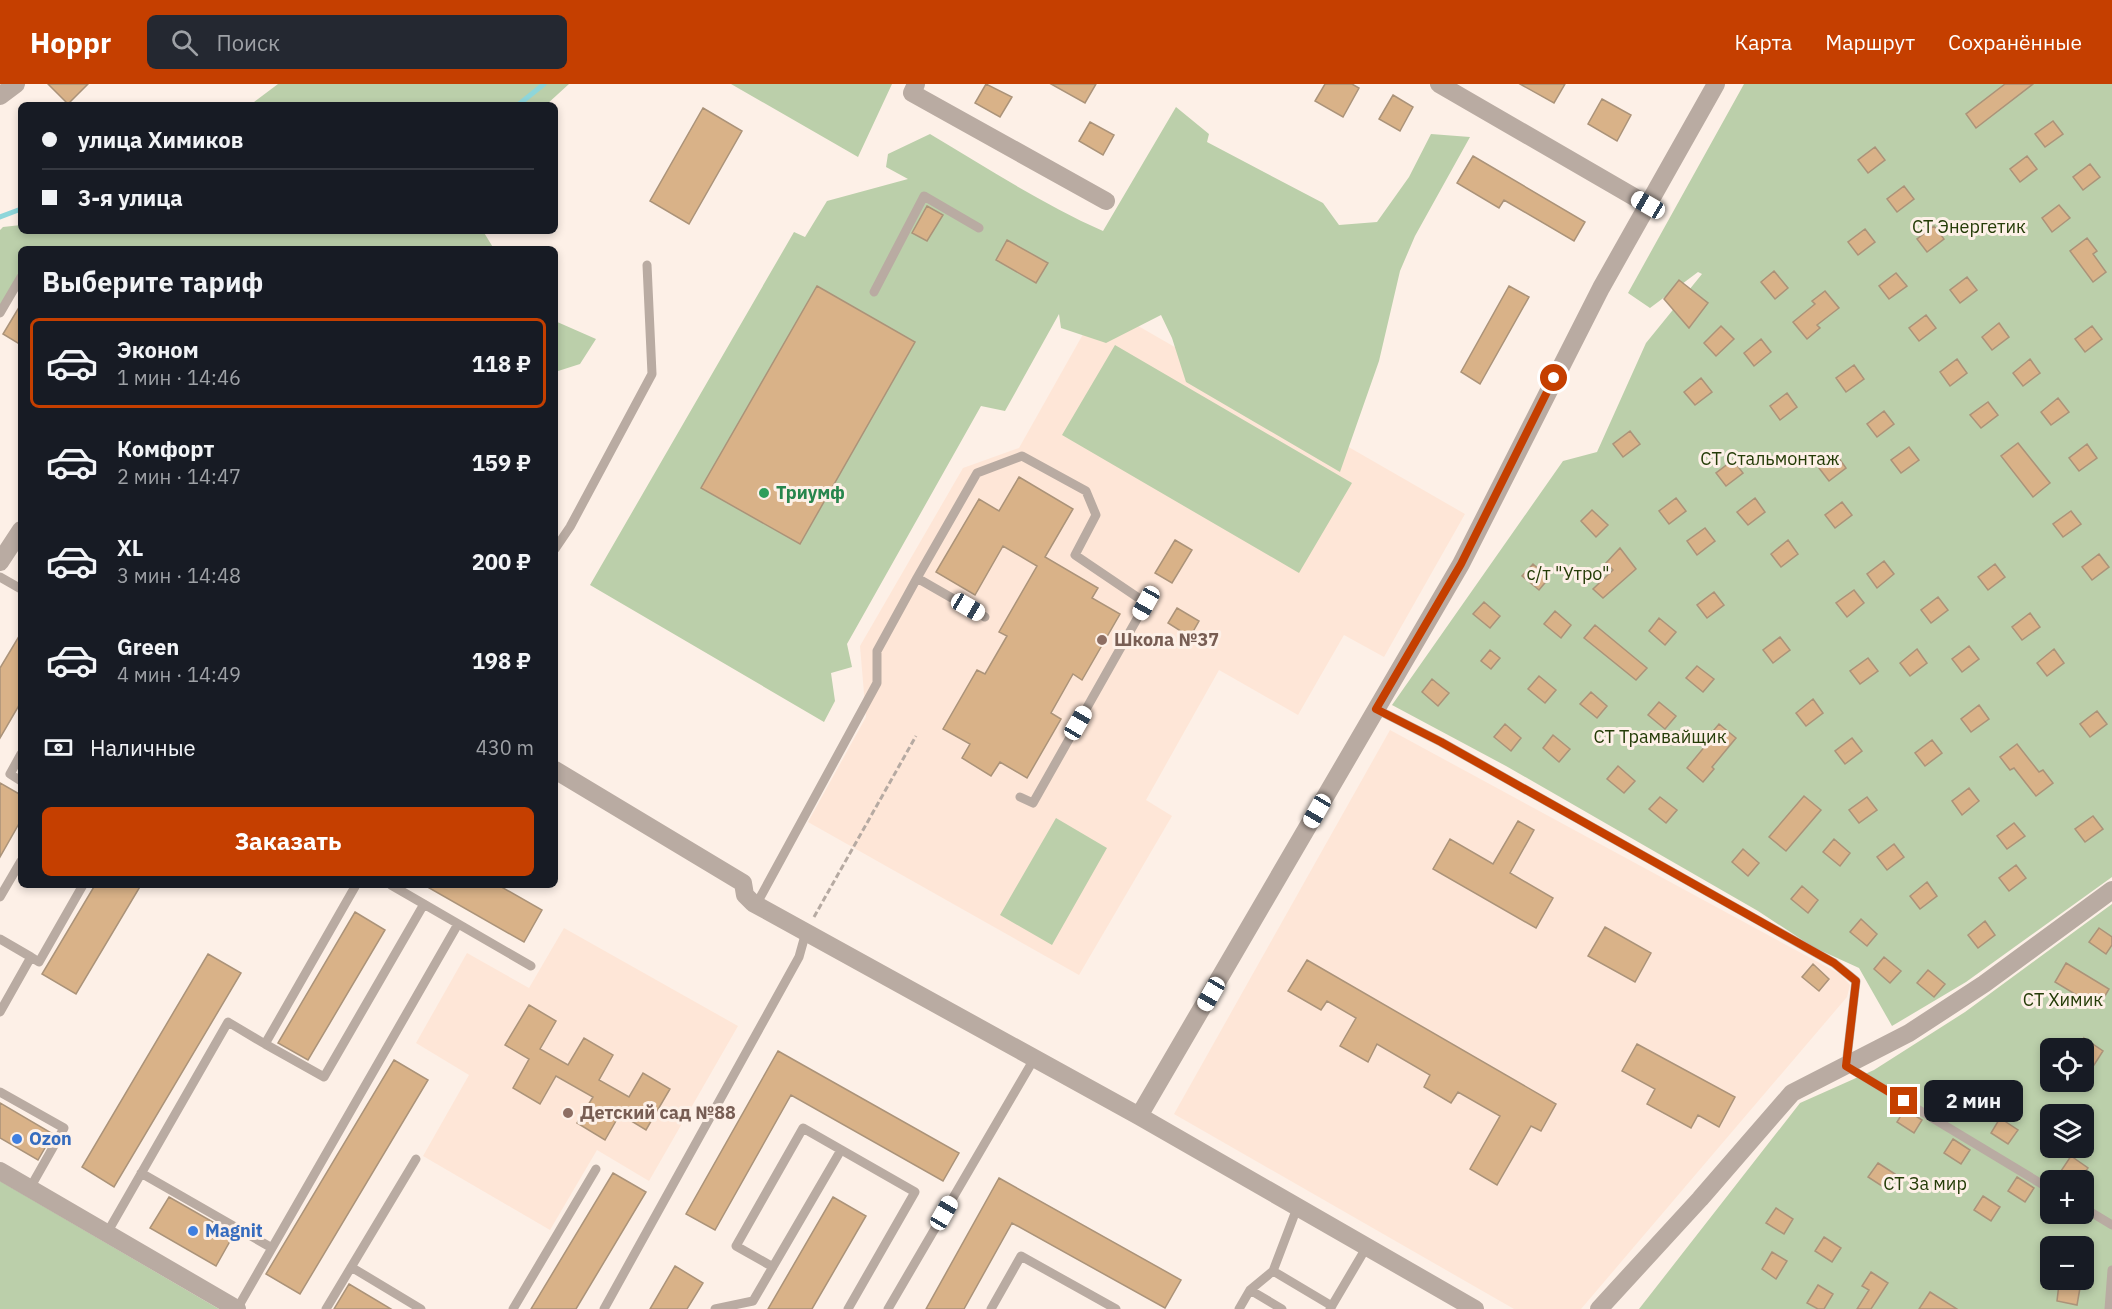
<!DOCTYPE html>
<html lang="ru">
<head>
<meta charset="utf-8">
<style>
  :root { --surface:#171b24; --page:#242831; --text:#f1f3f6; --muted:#9ea1a6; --line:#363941; --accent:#c53f00 }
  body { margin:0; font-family:"IBM Plex Sans",sans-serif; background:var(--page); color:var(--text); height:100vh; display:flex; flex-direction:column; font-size:22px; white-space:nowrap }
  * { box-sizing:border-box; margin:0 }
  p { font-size:20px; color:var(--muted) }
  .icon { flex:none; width:33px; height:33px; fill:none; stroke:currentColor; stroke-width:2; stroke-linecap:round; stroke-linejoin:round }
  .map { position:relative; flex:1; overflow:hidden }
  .side { position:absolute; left:18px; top:162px; width:540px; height:642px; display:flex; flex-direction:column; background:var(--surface); border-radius:9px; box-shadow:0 3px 9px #0003 }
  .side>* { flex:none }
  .top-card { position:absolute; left:18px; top:18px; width:540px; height:132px; border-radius:9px; box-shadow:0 3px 9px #0003; display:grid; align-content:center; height:132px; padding:0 24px; background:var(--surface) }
  .controls { position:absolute; left:2040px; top:954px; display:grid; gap:12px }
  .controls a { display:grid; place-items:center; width:54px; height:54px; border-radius:9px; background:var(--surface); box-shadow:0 3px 9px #0003; font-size:30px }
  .end { position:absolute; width:27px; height:27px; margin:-14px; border:8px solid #c53f00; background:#fff; box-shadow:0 0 0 3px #fff }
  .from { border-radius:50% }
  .bubble { position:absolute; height:42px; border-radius:9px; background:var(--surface); box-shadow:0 3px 9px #0003; font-size:20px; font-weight:800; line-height:42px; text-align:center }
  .car { position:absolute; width:18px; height:36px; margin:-18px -9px; border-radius:8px; box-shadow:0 0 4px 2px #0007; background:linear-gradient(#fff 24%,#345 0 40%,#fff 0 76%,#345 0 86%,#fff 0) }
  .top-card b { display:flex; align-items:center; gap:21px; height:57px; font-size:22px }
  .top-card b+b { border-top:2px solid var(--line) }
  .top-card i { width:15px; height:15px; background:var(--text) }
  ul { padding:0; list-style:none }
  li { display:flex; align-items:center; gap:18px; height:90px; margin:0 12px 9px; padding:0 12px; border:3px solid transparent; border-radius:9px }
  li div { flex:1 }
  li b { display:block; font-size:22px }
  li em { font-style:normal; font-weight:800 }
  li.selected { border-color:var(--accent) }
  li>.icon { width:54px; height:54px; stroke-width:1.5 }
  h2 { padding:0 24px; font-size:27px; line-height:72px }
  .pay { display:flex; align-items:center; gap:15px; height:66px; padding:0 24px; font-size:22px }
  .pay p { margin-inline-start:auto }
  .button { display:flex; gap:12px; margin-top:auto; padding:12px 24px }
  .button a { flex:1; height:69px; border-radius:9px; background:var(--accent); color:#fff; font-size:24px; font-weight:800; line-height:69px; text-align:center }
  header { display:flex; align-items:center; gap:36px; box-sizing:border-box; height:84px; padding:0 30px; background:var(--accent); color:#fff }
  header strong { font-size:28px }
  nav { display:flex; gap:33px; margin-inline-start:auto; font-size:21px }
  .search { width:420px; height:54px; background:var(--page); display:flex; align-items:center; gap:15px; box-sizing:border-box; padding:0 21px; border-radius:9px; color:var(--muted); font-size:22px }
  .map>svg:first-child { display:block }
</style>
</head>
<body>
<header>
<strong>Hoppr</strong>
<div class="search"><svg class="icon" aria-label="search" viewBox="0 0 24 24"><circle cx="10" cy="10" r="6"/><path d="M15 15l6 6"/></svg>Поиск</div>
<nav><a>Карта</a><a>Маршрут</a><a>Сохранённые</a></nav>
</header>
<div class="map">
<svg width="2112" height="1225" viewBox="0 0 2112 1225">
  <rect width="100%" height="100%" fill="#fdf0e7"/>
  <path fill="#fee6d7" d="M1100 220 1465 430 1384 573 1344 551 1298 631 1219 586 1146 716 1172 732 1079 891 808 738 866 633 860 562 963 384 1019 364Z
    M1390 646 1840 890 1850 901 1847 913 1581 1225H1514L1174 1030Z
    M564 844 738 942 649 1097 597 1066 550 1146 423 1072 469 991 416 959 467 869 529 904Z"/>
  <path fill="#bbcfaa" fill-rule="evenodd" d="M278 0H569L546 21H250Z
    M731 0H892L858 73Z
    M1744 0H2112V793L1966 898 1892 942 1859 884 1813 863 1758 827 1506 682 1392 621 1563 377 1597 368 1646 259 1702 190 1698 188 1650 224 1628 209Z
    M1176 23 1209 50 1207 58 1323 119 1339 141 1377 138 1409 93 1431 50 1470 53 1415 152 1400 187 1379 277 1340 388 1186 298 1172 254 1161 231 1106 259 1061 244 1059 230 1005 327 981 322 847 560 852 583 831 589 835 617 824 638 590 501 794 148 805 153 827 117 908 95 886 83 888 70 930 50C987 84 1042 120 1103 147Z
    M21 141V147H86L97 150 102 147H483L494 165H21V199L0 232V146L3 143Z
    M555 237 596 255 580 280 555 288Z
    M1115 261 1352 399 1299 489 1062 351Z
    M1056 734 1107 764 1052 861 1000 831Z
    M2112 820V1225H1639L1800 1019 1874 986 1965 928ZM2050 964H2084V998H2050ZM2050 1030H2084V1064H2050ZM2050 1096H2084V1130H2050ZM2050 1162H2084V1196H2050Z
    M0 1097 219 1225H0Z"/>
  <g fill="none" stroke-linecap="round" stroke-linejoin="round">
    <path stroke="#8ed6da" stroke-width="5" d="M518 21 544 0
      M0 133 21 125"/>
  </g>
  <path fill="#d9b288" stroke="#ab9379" stroke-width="1.5" d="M48 0H88L68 20Z
    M986 0 1012 13 1000 33 975 19Z
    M1051 0H1096L1085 19Z
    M1325 0H1352L1359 4 1343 33 1315 17Z
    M1520 0H1565L1554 19Z
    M2005 0H2033L1976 44 1966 30Z
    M1393 11 1413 23 1400 47 1379 35Z
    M1602 15 1631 31 1617 57 1588 40Z
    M703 24 742 47 689 140 650 117Z
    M2053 37 2063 50 2045 63 2035 50Z
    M1090 38 1114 51 1103 71 1079 57Z
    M1875 63 1885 76 1868 89 1858 76Z
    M1473 72 1585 138 1574 157 1504 116 1499 124 1457 99Z
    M2027 72 2037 85 2020 98 2010 85Z
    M2090 80 2100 93 2083 106 2073 93Z
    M1904 102 1914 115 1897 128 1887 115Z
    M2059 121 2070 134 2052 148 2042 134Z
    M927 122 943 131 927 157 912 149Z
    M1934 142 1944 155 1927 168 1917 155Z
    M1865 145 1875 158 1858 171 1848 158Z
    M2087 154 2097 167 2093 170 2106 188 2093 198 2070 167Z
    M1007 156 1048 179 1036 199 996 176Z
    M1774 187 1788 204 1775 215 1761 198Z
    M1896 189 1907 202 1889 215 1879 202Z
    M1967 193 1977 206 1960 219 1950 206Z
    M1679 196 1708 219 1689 244 1664 215Z
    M817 202 915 258 800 460 701 404Z
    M1509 202 1529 213 1480 300 1461 288Z
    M1825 207 1839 224 1817 241 1820 244 1807 255 1793 238 1815 220 1812 217Z
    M21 220V261L3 250Z
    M1926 231 1936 244 1919 257 1909 244Z
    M1999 239 2009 253 1992 266 1982 253Z
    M1721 242 1734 255 1716 272 1704 259Z
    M2092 242 2102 255 2085 268 2075 255Z
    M1761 255 1771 268 1754 282 1744 269Z
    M1957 275 1967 289 1950 302 1940 288Z
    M2030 275 2040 289 2023 302 2013 289Z
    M1854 281 1864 295 1846 308 1836 294Z
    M1701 294 1712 308 1695 321 1684 308Z
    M1787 309 1797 323 1780 336 1770 322Z
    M2058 314 2069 328 2051 341 2041 328Z
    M1988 318 1998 331 1981 344 1970 331Z
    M1884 327 1894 340 1877 353 1867 340Z
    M1630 347 1640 360 1623 373 1613 360Z
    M2018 359 2050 399 2033 413 2001 372Z
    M2087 360 2097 374 2079 387 2069 374Z
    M1909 363 1919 376 1901 389 1891 376Z
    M1836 370 1846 384 1829 397 1819 384Z
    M1733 376 1743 389 1726 402 1716 389Z
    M1019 393 1073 425 1045 473 1098 504 1092 514 1120 530 1082 596 1073 590 1051 629 1061 635 1027 694 1000 678 991 692 962 674 970 660 943 645 977 586 985 590 1007 552 999 548 1037 482 1003 462 975 511 936 488 979 415 999 427Z
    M1676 414 1686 427 1669 440 1659 427Z
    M1755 414 1765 428 1748 441 1737 428Z
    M1842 418 1852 431 1835 444 1825 431Z
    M1592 426 1608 441 1596 453 1581 437Z
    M2071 427 2081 440 2063 453 2053 440Z
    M1705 444 1715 457 1697 471 1687 457Z
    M1175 456 1192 466 1172 499 1155 489Z
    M1788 456 1798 470 1781 483 1771 470Z
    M1620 464 1636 485 1603 514 1593 505 1613 486 1606 479Z
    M2099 470 2109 483 2092 496 2082 483Z
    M1884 477 1894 490 1877 504 1867 490Z
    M1533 480 1549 494 1539 506 1522 492Z
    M1995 480 2005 493 1988 506 1978 493Z
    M1854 506 1864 519 1847 533 1836 519Z
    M1714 508 1724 521 1707 534 1697 521Z
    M1938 513 1948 526 1931 539 1921 526Z
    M1484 518 1500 532 1490 544 1473 530Z
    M1177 524 1199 537 1190 553 1168 539Z
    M1555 527 1571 541 1561 554 1544 540Z
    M2030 529 2040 543 2022 556 2012 543Z
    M1659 534 1676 548 1665 561 1649 547Z
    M1595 541 1647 584 1636 596 1584 554Z
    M21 549V618L0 654V584Z
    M1780 553 1790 566 1773 579 1763 566Z
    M1969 562 1979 575 1962 588 1952 575Z
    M1917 565 1927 579 1910 592 1900 579Z
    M2054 565 2064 579 2047 592 2037 579Z
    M1490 566 1500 574 1491 585 1481 577Z
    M1868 574 1878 587 1860 600 1850 587Z
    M1697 582 1714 595 1703 608 1686 594Z
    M1539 592 1556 606 1545 619 1528 605Z
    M1432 595 1449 609 1438 622 1422 608Z
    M1591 608 1607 622 1597 634 1580 620Z
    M1813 615 1823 629 1806 642 1796 629Z
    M1659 618 1676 632 1665 645 1648 631Z
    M1979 621 1989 635 1971 648 1961 635Z
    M2097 627 2107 640 2090 653 2080 640Z
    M1505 640 1521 654 1511 667 1494 653Z
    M1719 640 1736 654 1712 683 1714 685 1703 698 1687 684 1711 655 1708 653Z
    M1553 651 1570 665 1559 678 1543 664Z
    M1852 654 1862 667 1845 680 1835 667Z
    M1932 656 1942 669 1925 682 1915 669Z
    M2017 660 2039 688 2043 686 2053 699 2036 712 2014 684 2010 686 2000 673Z
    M1618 682 1635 697 1624 709 1607 695Z
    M0 699 21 711V736L0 773Z
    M1969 704 1979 717 1962 731 1952 717Z
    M1804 712 1821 726 1786 767 1769 753Z
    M1660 713 1677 726 1666 739 1649 725Z
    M1867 713 1877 726 1859 739 1849 726Z
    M2093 732 2103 745 2085 758 2075 745Z
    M1518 737 1534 746 1510 789 1553 814 1536 844 1433 785 1450 755 1493 780Z
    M2014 739 2025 752 2007 765 1997 752Z
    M1834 755 1850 769 1840 782 1823 768Z
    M1894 760 1904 773 1887 786 1877 773Z
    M1743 765 1759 779 1748 792 1732 778Z
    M2016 781 2026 794 2009 807 1999 794Z
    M1927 798 1937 812 1920 825 1910 812Z
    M95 801H141L76 910 42 890Z
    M424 801H498L542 826 524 858Z
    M1802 802 1818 816 1808 829 1791 815Z
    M355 828 385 846 308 976 278 959Z
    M1861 835 1877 850 1867 862 1850 848Z
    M1985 837 1995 851 1978 864 1968 851Z
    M1605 843 1651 869 1635 898 1588 872Z
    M2099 844 2112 853V861L2106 870 2089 858Z
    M208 870 241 889 114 1103 82 1083Z
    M1884 873 1901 887 1890 899 1874 885Z
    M1307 876 1556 1020 1541 1047 1531 1042 1497 1101 1470 1085 1500 1032 1458 1008 1451 1019 1424 1003 1430 991 1377 960 1368 978 1340 962 1356 934 1327 917 1321 926 1288 907Z
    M2066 879 2109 905 2098 924 2055 898Z
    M1813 880 1829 895 1819 907 1802 893Z
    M1928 886 1945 900 1934 913 1917 899Z
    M529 921 556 937 540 965 568 981 584 954 613 971 599 996 629 1013 643 989 670 1005 646 1046 620 1030 605 1056 577 1039 593 1013 556 992 540 1020 513 1004 529 975 505 961Z
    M2084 954 2103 967 2094 981 2084 975Z
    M1637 960 1735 1013 1719 1043 1698 1031 1691 1044 1647 1020 1655 1005 1622 987Z
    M778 967 959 1069 943 1097 791 1011 715 1146 686 1130Z
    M394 976 428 996 300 1210 266 1190Z
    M1951 1002 1968 1014 1958 1028 1941 1017Z
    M0 1019 53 1050 38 1076 0 1054Z
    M1905 1025 1922 1036 1914 1049 1897 1038Z
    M2000 1034 2018 1046 2008 1060 1991 1049Z
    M1953 1055 1970 1066 1961 1080 1944 1069Z
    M2071 1072 2088 1084 2079 1096 2061 1087Z
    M1878 1079 1895 1090 1885 1104 1868 1093Z
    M613 1089 646 1108 576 1225H531Z
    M2017 1093 2034 1104 2025 1118 2008 1107Z
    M999 1094 1181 1196 1165 1224 1012 1139 964 1225H926Z
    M1983 1112 2000 1123 1991 1137 1974 1126Z
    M169 1113 234 1150 216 1182 150 1144Z
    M833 1113 866 1132 812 1225H768Z
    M1776 1124 1793 1135 1784 1150 1766 1139Z
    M1824 1153 1841 1164 1832 1178 1815 1167Z
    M1772 1168 1787 1177 1776 1195 1762 1185Z
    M675 1182 703 1199 687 1225H650Z
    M1871 1188 1888 1199 1871 1225H1857L1869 1206 1862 1202Z
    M349 1200 391 1225H334Z
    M2059 1200 2080 1204 2077 1221 2057 1217Z
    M1818 1201 1833 1210 1824 1225H1818L1807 1219Z
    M1930 1208 1957 1225H1919Z"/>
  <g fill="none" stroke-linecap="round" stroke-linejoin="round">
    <path stroke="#b6aaa2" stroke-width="3" stroke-dasharray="6 3" stroke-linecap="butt" d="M814 833 916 652"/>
    <path stroke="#b9aba2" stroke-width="9" d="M874 208 924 112 979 144
      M0 229 21 193
      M555 465 570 443 652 290 647 181
      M0 493 21 505
      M985 533 917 494 977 389 1022 372 1086 407 1096 431 1075 471 1146 519 1033 719 1020 713
      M1376 625 1441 658 1834 879 1856 897 1846 982 2050 1105
      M21 670 10 690 21 697
      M391 801 531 882
      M0 813 21 777
      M756 821 877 599V567L917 494
      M0 855 31 873 0 928
      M31 873 39 878 83 801
      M265 960 324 993 424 820
      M0 1008 64 1044 30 1104
      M141 1089 272 1164
      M2084 1124 2112 1141
      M107 1149 228 938 265 960 356 801
      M351 1183 421 1225
      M773 1183 736 1162 803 1044 915 1108 848 1225
      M1273 1187 1332 1222
      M1250 1206 1282 1225
      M237 1225 458 840
      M326 1225 416 1075
      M513 1225 596 1085
      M604 1225 799 873 806 848
      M715 1225 753 1217 841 1066
      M888 1225 1034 975
      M991 1225 1021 1172 1116 1225
      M1239 1225 1250 1206 1273 1187 1297 1124
      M1330 1225 1366 1164
      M2109 1225 2112 1186"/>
    <path stroke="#b9aba2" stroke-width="18" d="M916 0 912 9 1106 117
      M1439 0 1648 121
      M0 12 16 0
      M0 478 21 446
      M555 686 743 799 745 811 753 819 1139 1032 1475 1225
      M1139 1032 1461 480 1601 204 1716 0
      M0 1087 237 1225
      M1599 1225 1700 1115 1792 1009 1909 949 1984 900 2112 806"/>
  </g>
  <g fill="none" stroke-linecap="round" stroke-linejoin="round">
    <path stroke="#c53f00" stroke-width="8" d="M1554 294 1461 480 1376 625 1441 658 1834 879 1856 897 1846 982 1904 1017"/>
  </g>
  <circle fill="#2e9e5b" stroke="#fdf0e7" stroke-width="2" cx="764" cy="409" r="6"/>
  <g fill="#8d6e63" stroke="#fdf0e7" stroke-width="2">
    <circle cx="1102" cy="556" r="6"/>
    <circle cx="568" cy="1029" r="6"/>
  </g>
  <g fill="#3f7fe0" stroke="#fdf0e7" stroke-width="2">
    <circle cx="17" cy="1055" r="6"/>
    <circle cx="193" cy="1147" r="6"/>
  </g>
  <g text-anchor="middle" stroke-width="6" stroke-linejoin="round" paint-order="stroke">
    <g font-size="18" fill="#243c07" stroke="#fdf0e7">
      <text x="1969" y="149">СТ Энергетик</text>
      <text x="1770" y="381">СТ Стальмонтаж</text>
      <text x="1568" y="496">с/т "Утро"</text>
      <text x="1660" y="659">СТ Трамвайщик</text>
      <text x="2063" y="922">СТ Химик</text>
      <text x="1925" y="1106">СТ За мир</text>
    </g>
    <g font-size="18" font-weight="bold" fill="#27864d" stroke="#fdf0e7" text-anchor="start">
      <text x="776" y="415">Триумф</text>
    </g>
    <g font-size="18" font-weight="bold" fill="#785e54" stroke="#fdf0e7" text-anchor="start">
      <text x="1114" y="562">Школа №37</text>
      <text x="580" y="1035">Детский сад №88</text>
    </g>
    <g font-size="18" font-weight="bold" fill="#366cbe" stroke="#fdf0e7" text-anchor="start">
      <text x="29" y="1061">Ozon</text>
      <text x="205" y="1153">Magnit</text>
    </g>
  </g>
</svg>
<div class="controls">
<a><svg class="icon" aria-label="locate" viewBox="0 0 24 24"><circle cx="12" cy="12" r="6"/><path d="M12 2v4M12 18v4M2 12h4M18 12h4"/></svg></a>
<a><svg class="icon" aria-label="layers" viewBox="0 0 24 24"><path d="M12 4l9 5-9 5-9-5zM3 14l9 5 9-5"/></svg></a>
<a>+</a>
<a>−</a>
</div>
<i class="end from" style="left:1554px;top:294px"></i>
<i class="end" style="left:1904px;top:1017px"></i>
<div class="bubble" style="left:1924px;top:996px;width:99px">2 мин</div>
<i class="car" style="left:1648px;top:121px;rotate:300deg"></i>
<i class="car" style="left:1146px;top:519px;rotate:209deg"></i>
<i class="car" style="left:968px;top:523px;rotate:120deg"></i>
<i class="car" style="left:1078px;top:639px;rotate:30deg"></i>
<i class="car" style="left:1317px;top:727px;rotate:210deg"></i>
<i class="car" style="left:1211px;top:910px;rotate:210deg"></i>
<i class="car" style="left:944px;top:1129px;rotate:30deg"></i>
<div class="top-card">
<b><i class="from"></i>улица Химиков</b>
<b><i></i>3-я улица</b>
</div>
<section class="side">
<h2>Выберите тариф</h2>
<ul>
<li class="selected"><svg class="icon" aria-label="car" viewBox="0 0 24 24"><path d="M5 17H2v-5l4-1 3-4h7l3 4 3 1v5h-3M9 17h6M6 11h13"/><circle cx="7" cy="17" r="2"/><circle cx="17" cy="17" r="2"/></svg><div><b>Эконом</b><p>1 мин · 14:46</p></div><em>118 ₽</em></li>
<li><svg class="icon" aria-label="car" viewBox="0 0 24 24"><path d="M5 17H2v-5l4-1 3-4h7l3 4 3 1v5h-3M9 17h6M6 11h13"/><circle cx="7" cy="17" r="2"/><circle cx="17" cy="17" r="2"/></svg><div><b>Комфорт</b><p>2 мин · 14:47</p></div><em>159 ₽</em></li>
<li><svg class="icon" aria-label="car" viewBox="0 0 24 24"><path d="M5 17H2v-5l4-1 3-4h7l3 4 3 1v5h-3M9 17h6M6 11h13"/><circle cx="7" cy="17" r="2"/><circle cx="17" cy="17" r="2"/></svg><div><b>XL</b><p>3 мин · 14:48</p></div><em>200 ₽</em></li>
<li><svg class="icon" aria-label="car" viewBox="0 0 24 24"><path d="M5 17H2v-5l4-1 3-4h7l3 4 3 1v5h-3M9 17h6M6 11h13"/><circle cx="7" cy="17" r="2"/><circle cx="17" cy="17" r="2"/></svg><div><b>Green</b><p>4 мин · 14:49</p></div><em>198 ₽</em></li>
</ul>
<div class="pay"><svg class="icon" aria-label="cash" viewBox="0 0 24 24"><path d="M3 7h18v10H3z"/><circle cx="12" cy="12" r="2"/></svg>Наличные<p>430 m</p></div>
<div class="button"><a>Заказать</a></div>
</section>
</div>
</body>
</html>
